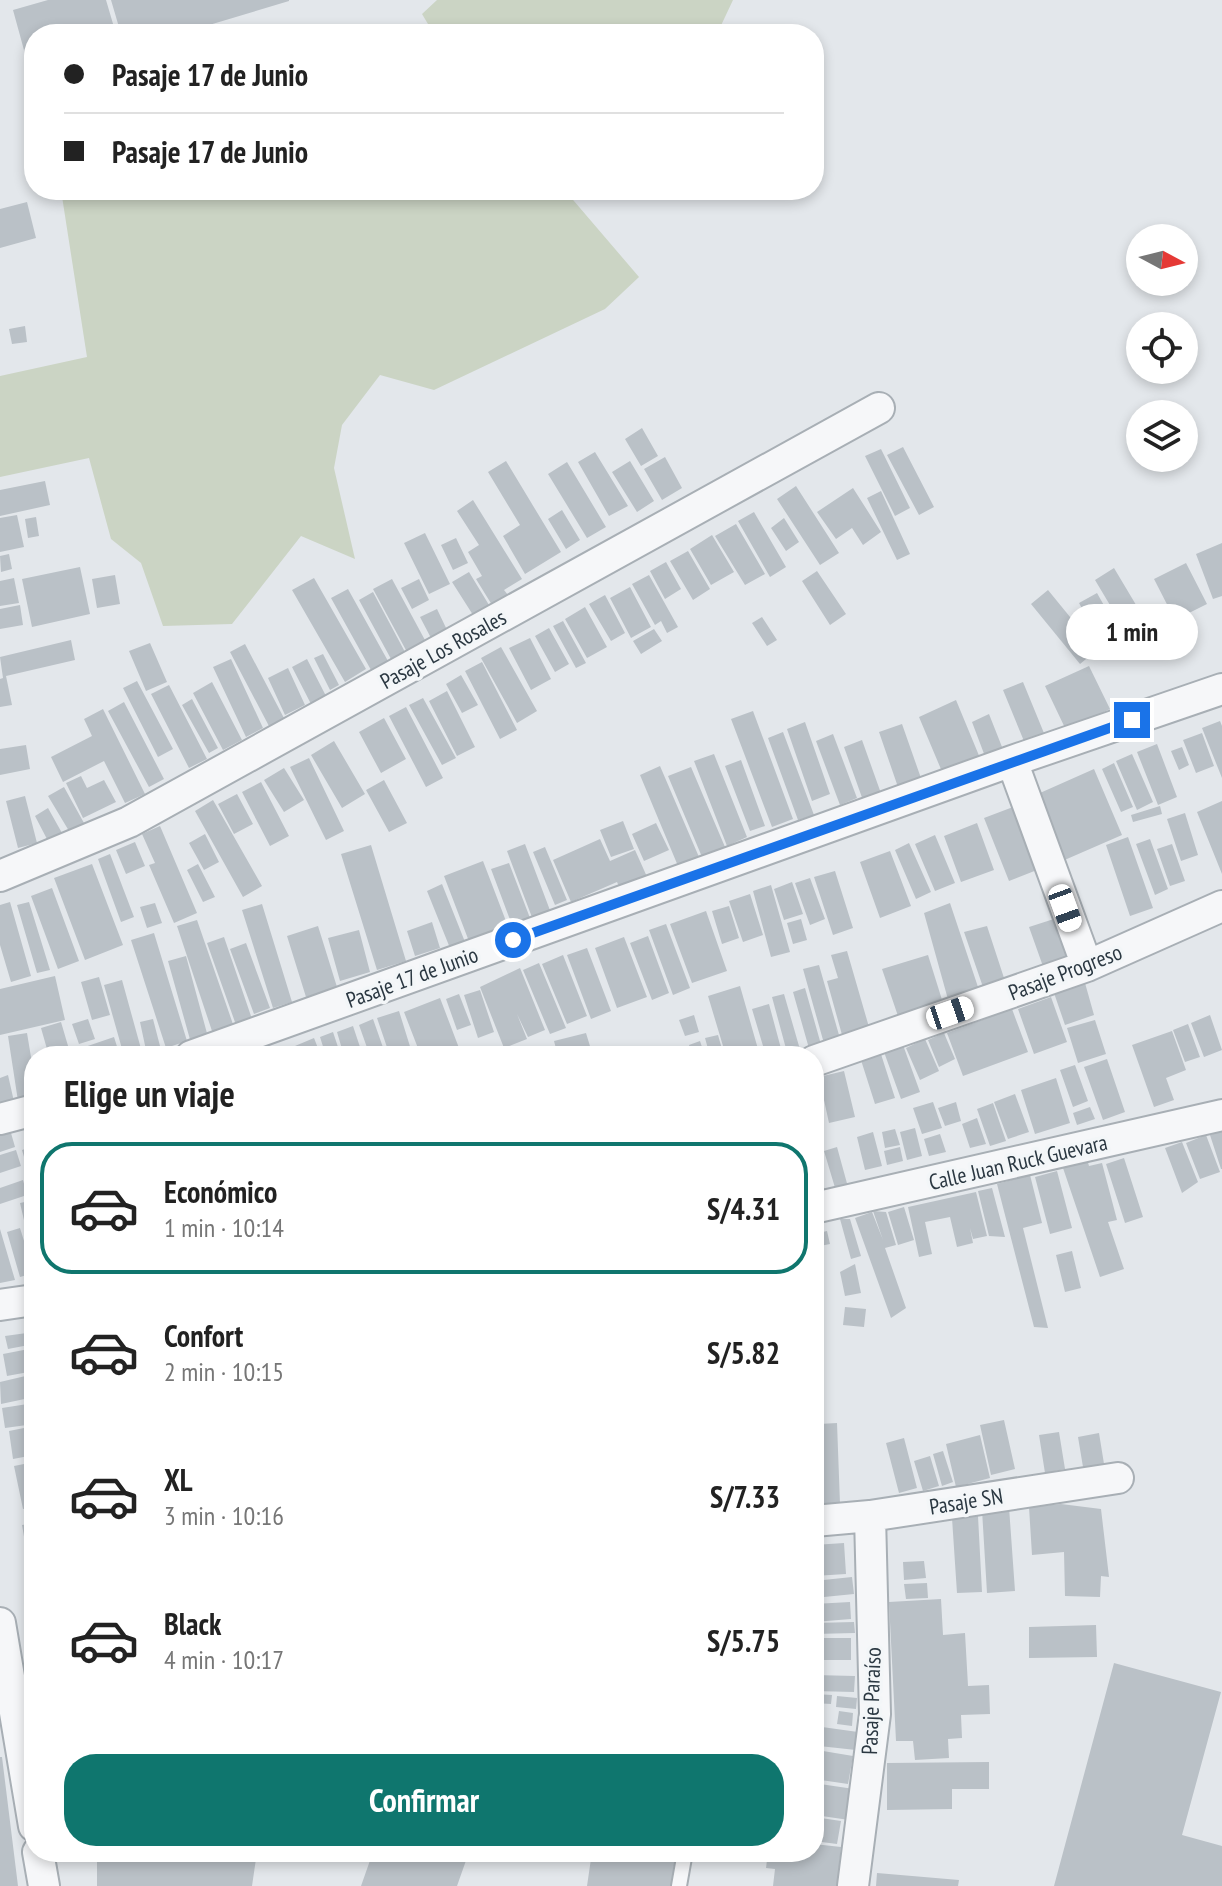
<!DOCTYPE html>
<html lang="es">
<head>
<meta charset="utf-8">
<style>
  :root { --surface:#fff; --page:#f2f2f2; --text:#222; --muted:#767676; --line:#e0e0e0; --accent:#0f766e }
  body { margin:0; font-family:"PT Sans Narrow",sans-serif; background:var(--page); color:var(--text); height:100vh; display:flex; flex-direction:column; font-size:30px; white-space:nowrap }
  * { box-sizing:border-box; margin:0 }
  p { font-size:26px; color:var(--muted) }
  .icon { flex:none; width:44px; height:44px; fill:none; stroke:currentColor; stroke-width:2; stroke-linecap:round; stroke-linejoin:round }
  .map { position:relative; flex:1; overflow:hidden }
  .panel { position:absolute; left:24px; top:1046px; width:800px; height:816px; display:flex; flex-direction:column; background:var(--surface); border-radius:32px; box-shadow:0 4px 12px #0003 }
  .panel>* { flex:none }
  .banner { position:absolute; left:24px; top:24px; width:800px; height:176px; border-radius:32px; box-shadow:0 4px 12px #0003; display:grid; align-content:center; height:176px; padding:0 40px; background:var(--surface) }
  .needle { width:52px; rotate:97deg }
  .controls { position:absolute; left:1126px; top:224px; display:grid; gap:16px }
  .controls a { display:grid; place-items:center; width:72px; height:72px; border-radius:50%; background:var(--surface); box-shadow:0 4px 12px #0003; font-size:40px }
  .end { position:absolute; width:36px; height:36px; margin:-18px; border:10px solid #1a73e8; background:#fff; box-shadow:0 0 0 4px #fff }
  .from { border-radius:50% }
  .bubble { position:absolute; height:56px; border-radius:28px; background:var(--surface); box-shadow:0 4px 12px #0003; font-size:26px; font-weight:800; line-height:56px; text-align:center }
  .car { position:absolute; width:24px; height:48px; margin:-24px -12px; border-radius:10px; box-shadow:0 0 6px 2px #0007; background:linear-gradient(#fff 24%,#345 0 40%,#fff 0 76%,#345 0 86%,#fff 0) }
  .banner b { display:flex; align-items:center; gap:28px; height:76px; font-size:30px }
  .banner b+b { border-top:2px solid var(--line) }
  .banner i { width:20px; height:20px; background:var(--text) }
  ul { padding:0; list-style:none }
  li { display:flex; align-items:center; gap:24px; height:132px; margin:0 16px 12px; padding:0 24px; border:4px solid transparent; border-radius:32px }
  li div { flex:1 }
  li b { display:block; font-size:30px }
  li em { font-style:normal; font-weight:800 }
  li.selected { border-color:var(--accent) }
  li>.icon { width:72px; height:72px; stroke-width:1.5 }
  h2 { padding:0 40px; font-size:36px; line-height:96px }
  .action { display:flex; gap:16px; margin-top:auto; padding:16px 40px }
  .action a { flex:1; height:92px; border-radius:32px; background:var(--accent); color:#fff; font-size:32px; font-weight:800; line-height:92px; text-align:center }
  .map>svg:first-child { display:block }
</style>
</head>
<body>
<div class="map">
<svg width="1222" height="1886" viewBox="0 0 1222 1886">
  <rect width="100%" height="100%" fill="#e3e7eb"/>
  <path fill="#cbd4c4" d="M437 0H733L717 34H434L422 14Z
    M61 190H572L568 194 639 277 605 309 434 390 380 375 342 425 334 468 355 559 301 536 232 624 163 626 141 563 111 539 89 458 0 477V376L87 357Z"/>
  <path fill="#bac1c7" d="M48 0H106L116 34H34V70L30 72 13 10Z
    M111 0H289V1L179 34H121Z
    M27 202 36 238 0 248V209Z
    M25 326 27 342 12 344 9 329Z
    M642 428 658 456 641 466 625 439Z
    M903 447 934 507 919 515 887 455Z
    M881 449 910 508 895 516 865 456Z
    M595 452 628 506 609 516 578 462Z
    M665 457 682 488 662 500 644 469Z
    M506 461 561 552 525 574 503 536 520 525 488 472Z
    M630 461 654 501 637 512 612 472Z
    M567 462 606 527 587 538 548 474Z
    M45 481 50 505 0 516V490Z
    M796 486 839 553 820 565 777 499Z
    M853 488 881 532 863 545 852 528 836 539 817 512Z
    M881 491 910 554 897 560 867 498Z
    M473 500 522 579 504 590 508 595 492 605 476 579 482 576 468 552 479 545 457 511Z
    M562 510 580 540 566 549 548 519Z
    M754 512 786 567 770 577 738 521Z
    M17 515 24 547 0 552V518Z
    M36 517 39 536 28 538 25 519Z
    M784 518 799 542 786 551 771 528Z
    M736 524 765 574 745 585 715 536Z
    M425 533 450 584 429 594 404 543Z
    M712 535 734 572 711 585 690 549Z
    M456 538 468 563 453 570 441 545Z
    M1222 543V596L1213 599 1196 554Z
    M688 551 710 589 693 600 670 561Z
    M9 554 12 569 1 572 0 556Z
    M666 562 681 589 665 599 650 571Z
    M1186 563 1207 604 1175 620 1154 579Z
    M80 567 90 614 32 627 22 579Z
    M1114 568 1154 635 1135 647 1095 580Z
    M817 571 846 614 830 625 802 581Z
    M469 572 489 605 473 615 452 582Z
    M115 575 120 604 97 608 92 579Z
    M649 575 678 627 667 633 661 621 655 625 632 584Z
    M14 578 19 603 0 606V581Z
    M314 578 366 669 345 682 292 590Z
    M392 579 426 642 407 652 373 589Z
    M419 579 429 600 412 609 401 588Z
    M630 587 651 627 631 638 610 598Z
    M348 589 388 661 371 670 331 598Z
    M1048 590 1097 650 1080 664 1031 604Z
    M373 592 405 652 391 659 359 600Z
    M1097 593 1128 648 1109 658 1079 603Z
    M605 595 625 633 611 641 589 604Z
    M20 605 23 625 0 629V609Z
    M585 607 607 647 587 658 565 619Z
    M437 609 447 630 431 638 420 617Z
    M762 617 777 640 767 646 752 623Z
    M563 621 586 663 576 668 553 626Z
    M549 628 569 664 555 672 535 636Z
    M654 629 662 641 641 654 633 641Z
    M530 638 551 679 531 690 509 648Z
    M71 640 75 660 6 676 12 705 0 707V679L3 678 0 657Z
    M150 643 167 682 146 691 129 651Z
    M245 644 285 720 270 728 230 652Z
    M501 647 537 711 517 723 481 658Z
    M323 654 339 685 330 690 314 658Z
    M231 659 263 728 246 737 213 667Z
    M307 659 326 696 311 704 292 667Z
    M482 662 517 730 500 739 465 671Z
    M1089 666 1110 709 1066 730 1045 686Z
    M288 668 305 705 285 715 268 678Z
    M461 675 478 705 462 713 446 684Z
    M137 681 173 749 158 757 123 688Z
    M212 682 242 740 223 750 193 693Z
    M1023 682 1046 738 1026 746 1003 690Z
    M169 685 207 759 189 768 151 694Z
    M447 691 475 747 457 756 429 701Z
    M423 698 456 758 442 765 409 705Z
    M192 699 218 748 209 753 182 705Z
    M956 700 980 758 943 774 919 717Z
    M124 702 164 779 149 787 108 711Z
    M406 707 443 778 426 787 389 716Z
    M103 709 145 794 125 803 104 761 63 782 51 757 92 736 84 719Z
    M753 711 793 819 772 827 731 719Z
    M989 714 1004 752 986 759 972 722Z
    M384 718 406 759 381 773 359 732Z
    M1220 721 1222 726V778L1202 728Z
    M805 722 830 794 812 801 787 729Z
    M902 724 922 781 899 790 879 732Z
    M783 732 814 815 798 820 768 738Z
    M1202 733 1214 766 1196 773 1183 740Z
    M833 734 857 798 840 805 816 741Z
    M862 740 883 799 865 806 844 747Z
    M334 741 365 794 342 808 311 755Z
    M1157 744 1177 797 1158 805 1137 752Z
    M26 745 30 769 0 775V749Z
    M1182 747 1189 765 1179 770 1171 751Z
    M714 754 747 837 727 846 694 761Z
    M1132 754 1153 802 1137 810 1116 761Z
    M309 758 344 831 326 840 290 767Z
    M741 760 765 826 750 831 725 766Z
    M1114 763 1133 807 1121 812 1102 769Z
    M660 766 699 857 678 866 640 775Z
    M691 767 725 847 702 857 668 776Z
    M284 768 304 800 284 812 264 780Z
    M1094 769 1122 835 1060 862 1031 797Z
    M81 776 87 788 104 780 116 802 83 818 66 783Z
    M384 780 407 823 389 832 366 790Z
    M261 782 289 836 270 846 242 792Z
    M64 787 84 823 69 831 48 796Z
    M237 794 253 824 234 834 218 804Z
    M25 796 37 843 18 848 6 801Z
    M213 800 262 886 243 897 195 811Z
    M1222 801V874L1197 812Z
    M1160 806 1162 814 1133 822 1131 815Z
    M1013 807 1037 870 1009 881 984 818Z
    M48 808 62 833 48 841 35 816Z
    M1185 813 1198 855 1181 861 1167 819Z
    M623 821 634 849 611 857 600 830Z
    M656 823 669 850 644 861 632 834Z
    M977 823 994 870 961 882 944 836Z
    M160 826 197 913 174 923 149 865 155 863 142 834Z
    M205 834 219 862 204 870 189 843Z
    M935 835 955 883 935 891 915 844Z
    M1128 837 1153 908 1130 916 1106 845Z
    M600 839 610 861 635 850 648 879 621 891 617 882 571 902 553 860Z
    M1150 839 1168 889 1155 895 1136 844Z
    M135 842 145 866 126 874 116 850Z
    M909 843 931 892 916 899 895 850Z
    M525 844 551 913 533 920 507 851Z
    M1172 844 1185 881 1170 886 1157 849Z
    M371 845 406 961 377 970 341 854Z
    M545 847 567 900 555 905 533 852Z
    M890 851 911 906 880 918 860 862Z
    M110 854 134 917 121 922 98 859Z
    M483 861 509 929 470 944 444 876Z
    M509 863 530 918 512 925 491 869Z
    M92 864 123 945 85 960 54 878Z
    M198 864 215 897 203 902 187 870Z
    M835 871 853 928 833 935 814 877Z
    M810 878 825 919 810 925 795 883Z
    M792 882 803 914 784 920 774 889Z
    M442 884 467 947 452 953 427 891Z
    M771 885 790 952 771 957 753 891Z
    M52 888 79 961 58 969 31 896Z
    M750 894 763 935 743 942 729 901Z
    M10 902 31 976 11 982 0 945V905Z
    M29 902 50 970 37 973 17 905Z
    M155 903 162 923 147 928 140 907Z
    M950 903 979 990 949 1003 924 913Z
    M262 904 292 1002 273 1008 242 910Z
    M729 906 739 938 722 944 712 911Z
    M706 911 727 971 692 983 670 924Z
    M1057 918 1068 965 1045 972 1029 927Z
    M801 919 807 940 793 944 787 923Z
    M197 920 235 1030 214 1037 177 926Z
    M432 922 440 948 415 956 407 931Z
    M666 924 690 988 673 995 649 930Z
    M318 926 337 987 306 997 287 936Z
    M987 926 1005 981 984 990 964 932Z
    M359 930 370 972 340 981 328 938Z
    M154 933 187 1041 166 1048 131 940Z
    M648 936 669 993 652 1000 630 943Z
    M224 937 252 1019 236 1025 207 943Z
    M624 937 647 997 617 1008 595 948Z
    M246 943 270 1008 254 1014 230 949Z
    M587 948 611 1011 591 1019 567 955Z
    M847 951 871 1034 844 1042 827 981 838 978 831 955Z
    M563 955 587 1016 567 1024 542 964Z
    M928 955 943 1003 899 1019 882 969Z
    M186 956 208 1037 191 1043 168 961Z
    M539 963 566 1028 550 1034 523 970Z
    M819 965 841 1042 825 1047 803 969Z
    M520 968 545 1030 528 1037 517 1014 527 1039 504 1048 480 987Z
    M55 976 65 1020 0 1035V989Z
    M99 977 110 1015 92 1020 81 982Z
    M122 980 143 1056H124L104 985Z
    M1085 983 1094 1015 1065 1025 1054 993Z
    M740 986 760 1056H726L708 996Z
    M805 988 822 1048 810 1052 793 992Z
    M480 990 494 1032 478 1038 464 995Z
    M459 994 471 1025 457 1030 446 999Z
    M784 994 801 1053 788 1056 772 997Z
    M1051 997 1067 1042 1034 1054 1018 1009Z
    M440 998 459 1048 438 1056H421L404 1012Z
    M769 1004 783 1056H766L752 1009Z
    M1012 1009 1028 1052 963 1076 947 1033Z
    M399 1011 413 1056H390L377 1018Z
    M694 1015 699 1032 685 1036 679 1020Z
    M1210 1015 1222 1050 1204 1057 1191 1023Z
    M88 1019 95 1039 79 1044 72 1024Z
    M153 1019 160 1046 146 1050 140 1022Z
    M373 1019 386 1056H370L359 1025Z
    M1095 1020 1106 1054 1078 1063 1067 1028Z
    M61 1022 71 1056H49L41 1028Z
    M1188 1024 1200 1057 1185 1062 1173 1030Z
    M353 1026 363 1056H344L337 1032Z
    M1172 1031 1186 1070 1166 1078 1174 1100 1154 1107 1132 1045Z
    M333 1032 341 1056H326L320 1037Z
    M27 1033 34 1075V1098L18 1101 8 1036Z
    M586 1033 593 1056H558L554 1041Z
    M944 1033 955 1059 939 1067 928 1040Z
    M718 1035 724 1056H710L705 1038Z
    M114 1037 120 1056H81L79 1049Z
    M314 1038 321 1056H298L295 1046Z
    M925 1039 939 1071 920 1080 906 1048Z
    M700 1041 705 1056H692L689 1045Z
    M903 1045 920 1092 901 1099 884 1052Z
    M684 1046 687 1056H651V1055Z
    M880 1051 895 1098 875 1104 860 1057Z
    M1107 1059 1125 1112 1103 1120 1084 1067Z
    M1075 1065 1088 1101 1073 1107 1060 1070Z
    M844 1071 855 1117 829 1123 819 1077Z
    M8 1075 15 1106 0 1110V1078Z
    M1056 1078 1070 1123 1035 1134 1021 1090Z
    M1015 1094 1029 1132 1008 1139 994 1102Z
    M933 1102 942 1128 922 1134 913 1108Z
    M956 1102 961 1121 945 1126 938 1108Z
    M993 1103 1006 1141 990 1146 977 1109Z
    M1090 1107 1095 1119 1077 1125 1073 1113Z
    M977 1118 986 1144 970 1148 962 1124Z
    M34 1126V1172L29 1174 22 1150 31 1147 25 1128Z
    M915 1128 922 1156 907 1160 900 1132Z
    M895 1129 900 1145 885 1148 882 1132Z
    M1222 1131V1169H1221L1210 1135Z
    M873 1132 882 1166 865 1170 857 1137Z
    M11 1133 15 1147 0 1152V1136Z
    M940 1134 946 1152 929 1156 924 1139Z
    M1206 1135 1220 1172 1200 1179 1186 1143Z
    M1182 1142 1198 1182 1182 1193 1165 1148Z
    M837 1147 848 1187 836 1191 824 1151Z
    M900 1147 903 1161 887 1165 884 1151Z
    M16 1150 21 1166 0 1173V1155Z
    M814 1158 827 1196 814 1200Z
    M1124 1158 1143 1217 1125 1223 1106 1164Z
    M1087 1159 1089 1166 1102 1163 1117 1220 1108 1222 1124 1269 1100 1277 1063 1168Z
    M1057 1171 1072 1228 1050 1234 1035 1177Z
    M1030 1175 1042 1223 1023 1228 1048 1328 1034 1327 997 1184Z
    M23 1180 27 1195 0 1204V1188Z
    M992 1188 1005 1237 989 1236 978 1191Z
    M976 1192 987 1236 973 1239 970 1228 973 1243 957 1247 950 1217 925 1222 932 1254 919 1257 908 1207Z
    M34 1200V1259H33L20 1203Z
    M904 1207 914 1240 898 1245 888 1212Z
    M873 1211 886 1212 896 1245 885 1248 906 1308 891 1318 855 1218 872 1212 883 1240Z
    M840 1219H850L861 1256 851 1259Z
    M20 1228 34 1273 20 1277 7 1232Z
    M0 1229 15 1280 0 1283Z
    M827 1231 830 1244 815 1247 814 1234Z
    M1072 1251 1081 1288 1065 1292 1056 1255Z
    M855 1264 861 1293 845 1296 840 1272Z
    M845 1307 866 1309 864 1327 843 1325Z
    M34 1332V1344L8 1349 5 1336Z
    M34 1348V1371L7 1376 3 1354Z
    M34 1374V1397L1 1404 0 1382Z
    M34 1403V1424L5 1428 2 1408Z
    M1004 1420 1015 1469 991 1475 980 1425Z
    M837 1423 840 1504H822L819 1424Z
    M34 1426V1455L13 1459 9 1431Z
    M1059 1432 1065 1469 1045 1473 1039 1435Z
    M1099 1433 1105 1470 1084 1473 1078 1437Z
    M980 1435 990 1478 956 1487 946 1444Z
    M904 1438 917 1488 899 1493 886 1443Z
    M943 1451 953 1482 942 1486 933 1454Z
    M930 1456 939 1486 923 1491 914 1461Z
    M34 1462V1507L23 1509 14 1466Z
    M1061 1504 1101 1509 1109 1577 1101 1576 1100 1597 1065 1596 1064 1552 1032 1555 1029 1507Z
    M1009 1507 1015 1591 987 1593 982 1510Z
    M978 1516 982 1592 957 1593 952 1518Z
    M34 1523V1583H32L22 1525Z
    M844 1543 846 1574 814 1576V1545Z
    M924 1561 926 1578 904 1580 903 1562Z
    M852 1577 854 1594 814 1598V1581Z
    M927 1583 928 1598 906 1599 904 1584Z
    M941 1599 943 1635 965 1633 968 1686 989 1685 990 1714 961 1715 962 1738 948 1739 949 1758 915 1760 913 1741H896L889 1602Z
    M850 1602 851 1619 814 1622V1604Z
    M854 1622 855 1633 814 1634V1623Z
    M1096 1625 1097 1657 1029 1658V1627Z
    M814 1638H851V1660H814Z
    M1114 1663 1221 1692 1182 1835 1222 1846V1886H1054Z
    M814 1675 855 1676 854 1692 814 1691Z
    M814 1694 832 1695 831 1704 814 1703Z
    M837 1696 857 1698 856 1709 836 1707Z
    M839 1711 853 1713 852 1726 837 1724Z
    M822 1727 858 1732 856 1750 819 1746Z
    M817 1750 853 1756 848 1784 814 1779Z
    M0 1757H2L18 1886H0Z
    M989 1762V1789H952V1809L887 1810V1763Z
    M820 1784 854 1789 849 1820 815 1815Z
    M814 1817 841 1821 837 1844 814 1841Z
    M814 1844 841 1847 837 1886H773L775 1869 766 1868 768 1852H814Z
    M97 1852H257L252 1886H97Z
    M373 1852H469L457 1886H361Z
    M592 1852H676L671 1886H587Z
    M877 1873 959 1880 958 1886H876Z"/>
  <g fill="none" stroke-linecap="round" stroke-linejoin="round">
    <defs>
      <path id="service" d="M679 1886 685 1852"/>
      <path id="minor" d="M1012 761 1087 966
        M0 876 129 822 879 408
        M191 1056 1012 761 1222 689
        M814 1061 1087 966 1222 906
        M0 1119 34 1110
        M814 1208 1222 1115
        M0 1305 34 1300
        M814 1521 870 1516 1118 1478
        M0 1623 34 1826
        M38 1852 44 1886
        M853 1886 875 1714 870 1516"/>
    </defs>
    <use href="#service" stroke="#a8afb5" stroke-width="18"/>
    <use href="#minor" stroke="#a8afb5" stroke-width="34"/>
    <use href="#service" stroke="#f6f7f9" stroke-width="14"/>
    <use href="#minor" stroke="#f6f7f9" stroke-width="30"/>
  </g>
  <g fill="none" stroke-linecap="round" stroke-linejoin="round">
    <path stroke="#1a73e8" stroke-width="10" d="M513 940 1132 720"/>
  </g>
  <g text-anchor="middle" stroke-width="7" stroke-linejoin="round" paint-order="stroke">
    <g font-size="22" fill="#2b3842" stroke="#f3f6f8">
      <text transform="translate(443 649) rotate(-29)" y="8">Pasaje Los Rosales</text>
      <text transform="translate(1065 972) rotate(-21)" y="8">Pasaje Progreso</text>
      <text transform="translate(412 977) rotate(-20)" y="8">Pasaje 17 de Junio</text>
      <text transform="translate(1018 1162) rotate(-13)" y="8">Calle Juan Ruck Guevara</text>
      <text transform="translate(966 1501) rotate(-9)" y="8">Pasaje SN</text>
      <text transform="translate(871 1701) rotate(-88)" y="8">Pasaje Paraíso</text>
    </g>
  </g>
</svg>
<div class="controls">
<a><svg class="needle" viewBox="-14 -14 28 28"><path d="M0-13l5 13h-10z" fill="#e53935"/><path d="M0 13l5-13h-10z" fill="#767676"/></svg></a>
<a><svg class="icon" aria-label="locate" viewBox="0 0 24 24"><circle cx="12" cy="12" r="6"/><path d="M12 2v4M12 18v4M2 12h4M18 12h4"/></svg></a>
<a><svg class="icon" aria-label="layers" viewBox="0 0 24 24"><path d="M12 4l9 5-9 5-9-5zM3 14l9 5 9-5"/></svg></a>
</div>
<i class="end from" style="left:513px;top:940px"></i>
<i class="end" style="left:1132px;top:720px"></i>
<div class="bubble" style="left:1066px;top:604px;width:132px">1 min</div>
<i class="car" style="left:1065px;top:908px;rotate:160deg"></i>
<i class="car" style="left:950px;top:1013px;rotate:71deg"></i>
<div class="banner">
<b><i class="from"></i>Pasaje 17 de Junio</b>
<b><i></i>Pasaje 17 de Junio</b>
</div>
<section class="panel">
<h2>Elige un viaje</h2>
<ul>
<li class="selected"><svg class="icon" aria-label="car" viewBox="0 0 24 24"><path d="M5 17H2v-5l4-1 3-4h7l3 4 3 1v5h-3M9 17h6M6 11h13"/><circle cx="7" cy="17" r="2"/><circle cx="17" cy="17" r="2"/></svg><div><b>Económico</b><p>1 min · 10:14</p></div><em>S/4.31</em></li>
<li><svg class="icon" aria-label="car" viewBox="0 0 24 24"><path d="M5 17H2v-5l4-1 3-4h7l3 4 3 1v5h-3M9 17h6M6 11h13"/><circle cx="7" cy="17" r="2"/><circle cx="17" cy="17" r="2"/></svg><div><b>Confort</b><p>2 min · 10:15</p></div><em>S/5.82</em></li>
<li><svg class="icon" aria-label="car" viewBox="0 0 24 24"><path d="M5 17H2v-5l4-1 3-4h7l3 4 3 1v5h-3M9 17h6M6 11h13"/><circle cx="7" cy="17" r="2"/><circle cx="17" cy="17" r="2"/></svg><div><b>XL</b><p>3 min · 10:16</p></div><em>S/7.33</em></li>
<li><svg class="icon" aria-label="car" viewBox="0 0 24 24"><path d="M5 17H2v-5l4-1 3-4h7l3 4 3 1v5h-3M9 17h6M6 11h13"/><circle cx="7" cy="17" r="2"/><circle cx="17" cy="17" r="2"/></svg><div><b>Black</b><p>4 min · 10:17</p></div><em>S/5.75</em></li>
</ul>
<div class="action"><a>Confirmar</a></div>
</section>
</div>
</body>
</html>
